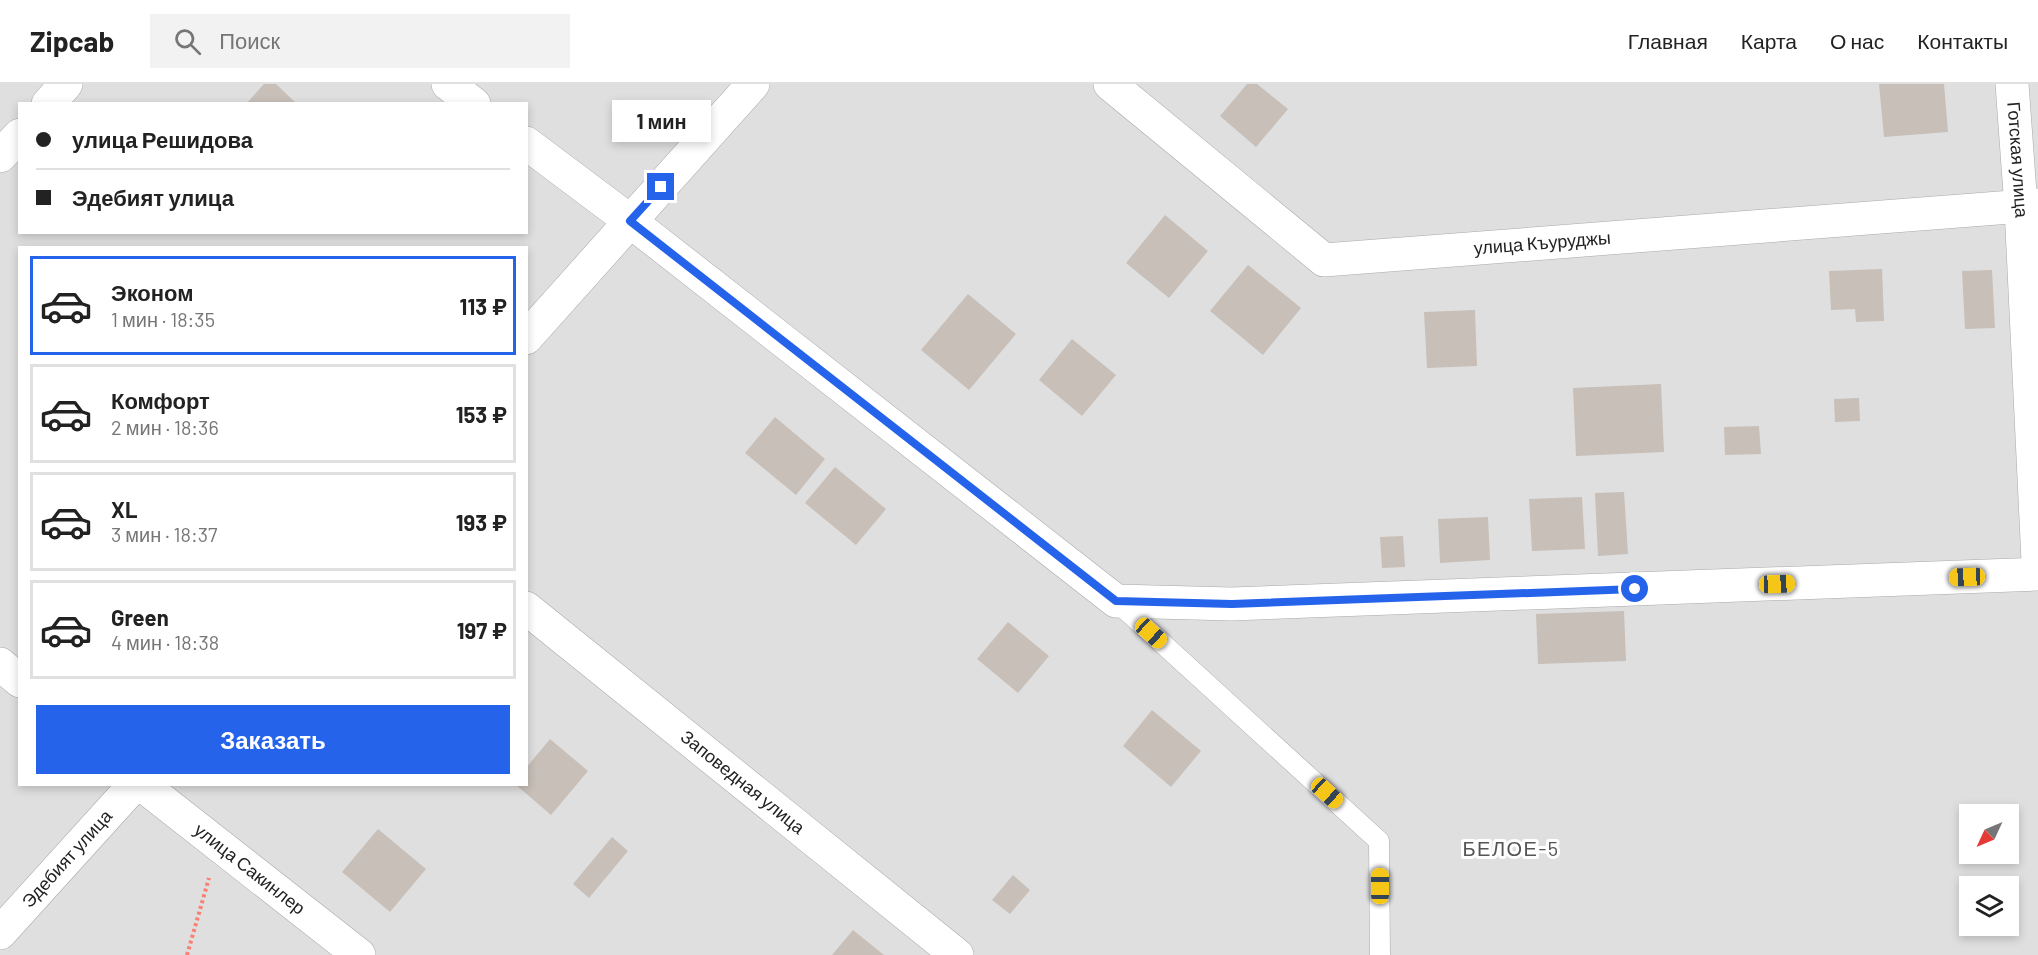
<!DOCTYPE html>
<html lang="ru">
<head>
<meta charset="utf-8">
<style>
  :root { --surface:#fff; --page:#f2f2f2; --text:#222; --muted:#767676; --line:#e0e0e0; --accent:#2563eb }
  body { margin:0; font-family:Barlow,sans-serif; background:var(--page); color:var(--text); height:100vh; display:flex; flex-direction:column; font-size:22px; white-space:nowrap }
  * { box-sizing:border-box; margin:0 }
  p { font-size:20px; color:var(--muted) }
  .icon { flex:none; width:33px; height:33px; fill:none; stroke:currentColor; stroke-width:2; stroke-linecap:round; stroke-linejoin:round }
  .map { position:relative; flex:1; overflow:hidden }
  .sheet { position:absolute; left:18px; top:162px; width:510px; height:540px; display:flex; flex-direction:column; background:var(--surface); border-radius:0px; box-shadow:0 3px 9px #0003 }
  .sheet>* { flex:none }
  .top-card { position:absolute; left:18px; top:18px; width:510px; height:132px; border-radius:0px; box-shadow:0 3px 9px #0003; display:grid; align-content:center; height:132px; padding:0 18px; background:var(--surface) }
  .needle { width:39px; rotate:226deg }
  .tools { position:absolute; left:1959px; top:720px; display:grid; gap:12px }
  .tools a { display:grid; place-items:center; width:60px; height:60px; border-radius:0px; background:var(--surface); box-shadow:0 3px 9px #0003; font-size:30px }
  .end { position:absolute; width:27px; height:27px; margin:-14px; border:8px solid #2563eb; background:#fff; box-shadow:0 0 0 3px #fff }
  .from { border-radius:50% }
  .bubble { position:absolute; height:42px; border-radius:0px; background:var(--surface); box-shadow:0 3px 9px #0003; font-size:20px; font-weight:700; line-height:42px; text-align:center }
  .car { position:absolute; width:18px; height:36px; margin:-18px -9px; border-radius:8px; box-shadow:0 0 4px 2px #0007; background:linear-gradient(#f5c518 24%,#345 0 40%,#f5c518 0 76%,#345 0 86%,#f5c518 0) }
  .top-card b { display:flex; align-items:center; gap:21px; height:57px; font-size:22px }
  .top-card b+b { border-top:2px solid var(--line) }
  .top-card i { width:15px; height:15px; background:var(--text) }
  ul { padding:10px 0 0; list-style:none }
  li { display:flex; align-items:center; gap:18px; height:99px; margin:0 12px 9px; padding:0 6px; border:3px solid var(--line); border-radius:0px }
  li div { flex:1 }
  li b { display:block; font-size:22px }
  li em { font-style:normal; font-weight:700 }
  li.on { border-color:var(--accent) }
  li>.icon { width:54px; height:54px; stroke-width:1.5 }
  .action { display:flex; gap:12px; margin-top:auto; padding:12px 18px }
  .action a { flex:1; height:69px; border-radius:0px; background:var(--accent); color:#fff; font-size:24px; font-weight:700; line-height:69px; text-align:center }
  header { display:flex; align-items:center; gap:36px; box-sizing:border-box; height:84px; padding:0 30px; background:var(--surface); border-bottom:2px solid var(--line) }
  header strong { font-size:28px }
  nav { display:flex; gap:33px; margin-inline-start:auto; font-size:21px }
  .search { width:420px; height:54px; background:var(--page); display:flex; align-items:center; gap:15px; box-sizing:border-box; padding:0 21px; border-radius:0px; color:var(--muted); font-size:22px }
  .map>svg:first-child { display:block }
</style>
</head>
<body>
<header>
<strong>Zipcab</strong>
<div class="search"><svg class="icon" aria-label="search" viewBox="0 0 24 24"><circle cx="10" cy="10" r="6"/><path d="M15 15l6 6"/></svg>Поиск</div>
<nav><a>Главная</a><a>Карта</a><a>О нас</a><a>Контакты</a></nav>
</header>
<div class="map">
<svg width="2038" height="871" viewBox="0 0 2038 871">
  <rect width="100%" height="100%" fill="#f2efe9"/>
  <path fill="#e0dfdf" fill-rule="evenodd" d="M0 0H2038V871H0ZM20 20H526V148H20ZM20 164H526V700H20ZM1970 730H2008V770H1970ZM1970 802H2008V842H1970Z"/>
  <path fill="#c7bfb8" d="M264 0H276L297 20H246Z
    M1247 0H1257L1288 25 1256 63 1220 32Z
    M1879 0H1944L1948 48 1884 53Z
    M1165 131 1208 167 1169 214 1126 179Z
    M1248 181 1301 224 1263 271 1210 227Z
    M1882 185 1884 237 1856 238 1855 225 1831 226 1829 187Z
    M1992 186 1995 244 1965 245 1962 187Z
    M968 210 1016 250 969 306 921 266Z
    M1475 226 1477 282 1427 284 1424 228Z
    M1072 255 1116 291 1082 332 1039 296Z
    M1661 300 1664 368 1576 372 1573 304Z
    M1859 314 1860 337 1835 338 1834 315Z
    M775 333 825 375 796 411 745 369Z
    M1759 342 1761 370 1725 371 1724 343Z
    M835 383 886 425 856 461 805 419Z
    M1624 408 1628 470 1598 472 1595 409Z
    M1582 413 1585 465 1532 467 1529 415Z
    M1488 433 1490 476 1440 479 1438 435Z
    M1403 452 1405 483 1382 484 1380 453Z
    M1624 527 1626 577 1538 580 1536 530Z
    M1008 538 1049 572 1018 609 977 575Z
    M1152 626 1201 667 1171 703 1123 662Z
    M550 655 588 687 551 731 515 700H526V684Z
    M378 745 426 785 390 828 342 788Z
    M612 753 628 767 589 814 573 800Z
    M1013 791 1030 806 1010 830 992 816Z
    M853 846 884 871H832Z"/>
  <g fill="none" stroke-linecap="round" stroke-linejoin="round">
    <defs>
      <path id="lane" d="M1116 517 1379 757 1380 871"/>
      <g id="street">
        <path d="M448 0 474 20"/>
        <path id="s1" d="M1110 0 1324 176 2038 121"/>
        <path id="s2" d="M2012 0 2021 123 2038 477"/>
        <path d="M48 20 66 0"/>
        <path d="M526 59 630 137 1116 517 1232 520 2038 490"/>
        <path d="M0 72 20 51"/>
        <path d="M526 254 753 0"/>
        <path id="s3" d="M526 524 957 871"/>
        <path d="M0 580 20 597"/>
        <path id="s4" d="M141 700 359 871"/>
        <path id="s5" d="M0 849 135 700"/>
      </g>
    </defs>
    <use href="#lane" stroke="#a9a9a9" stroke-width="21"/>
    <use href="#street" stroke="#a9a9a9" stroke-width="34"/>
    <path stroke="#fa8072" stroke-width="4" stroke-dasharray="3 3" stroke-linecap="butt" d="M187 871 209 794"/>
    <use href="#lane" stroke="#fff" stroke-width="20"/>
    <use href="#street" stroke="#fff" stroke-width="33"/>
  </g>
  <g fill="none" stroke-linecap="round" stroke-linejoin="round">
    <path stroke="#2563eb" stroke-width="8" d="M661 103 630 137 1116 517 1232 520 1635 505"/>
  </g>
  <g text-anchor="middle" stroke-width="6" stroke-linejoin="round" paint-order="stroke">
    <g font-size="18" fill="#222" stroke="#fff">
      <text dy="6" stroke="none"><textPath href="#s2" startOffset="76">Готская улица</textPath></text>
      <text dy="6" stroke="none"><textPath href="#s1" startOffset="496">улица Къуруджы</textPath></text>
      <text dy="6" stroke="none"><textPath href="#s3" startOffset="278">Заповедная улица</textPath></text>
      <text dy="6" stroke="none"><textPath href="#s5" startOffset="100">Эдебият улица</textPath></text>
      <text dy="6" stroke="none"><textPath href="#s4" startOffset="138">улица Сакинлер</textPath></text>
    </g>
    <g font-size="20" letter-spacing="1.5" fill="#555" stroke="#fff">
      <text x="1511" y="772">БЕЛОЕ-5</text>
    </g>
  </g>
</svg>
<div class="tools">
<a><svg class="needle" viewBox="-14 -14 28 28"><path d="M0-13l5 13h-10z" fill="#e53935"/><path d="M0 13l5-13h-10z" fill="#767676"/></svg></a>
<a><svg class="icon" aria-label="layers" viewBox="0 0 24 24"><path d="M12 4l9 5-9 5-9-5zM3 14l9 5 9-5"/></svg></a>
</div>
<i class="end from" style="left:1635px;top:505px"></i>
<i class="end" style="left:661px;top:103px"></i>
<div class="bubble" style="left:612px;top:16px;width:99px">1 мин</div>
<i class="car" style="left:1967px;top:493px;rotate:268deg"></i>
<i class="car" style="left:1777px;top:500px;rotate:88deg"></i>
<i class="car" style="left:1151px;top:549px;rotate:132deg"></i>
<i class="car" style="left:1327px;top:709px;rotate:132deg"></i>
<i class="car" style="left:1380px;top:802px;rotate:0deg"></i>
<div class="top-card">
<b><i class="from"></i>улица Решидова</b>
<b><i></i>Эдебият улица</b>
</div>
<section class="sheet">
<ul>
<li class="on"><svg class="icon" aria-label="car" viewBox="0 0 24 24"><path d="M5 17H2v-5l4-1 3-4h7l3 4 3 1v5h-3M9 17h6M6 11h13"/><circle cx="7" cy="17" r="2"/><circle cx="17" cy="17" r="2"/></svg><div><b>Эконом</b><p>1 мин · 18:35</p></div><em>113 ₽</em></li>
<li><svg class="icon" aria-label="car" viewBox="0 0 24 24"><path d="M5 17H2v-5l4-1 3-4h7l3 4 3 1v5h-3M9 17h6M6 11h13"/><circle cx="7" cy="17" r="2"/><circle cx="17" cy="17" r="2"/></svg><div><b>Комфорт</b><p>2 мин · 18:36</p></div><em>153 ₽</em></li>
<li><svg class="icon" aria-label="car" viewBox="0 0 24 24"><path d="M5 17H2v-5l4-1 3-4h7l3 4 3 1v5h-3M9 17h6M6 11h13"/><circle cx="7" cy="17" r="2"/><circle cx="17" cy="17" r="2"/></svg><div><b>XL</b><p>3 мин · 18:37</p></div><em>193 ₽</em></li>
<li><svg class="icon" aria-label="car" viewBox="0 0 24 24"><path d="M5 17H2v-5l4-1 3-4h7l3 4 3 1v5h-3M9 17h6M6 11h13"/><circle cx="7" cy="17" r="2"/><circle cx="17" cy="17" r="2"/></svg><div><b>Green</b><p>4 мин · 18:38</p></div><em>197 ₽</em></li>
</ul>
<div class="action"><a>Заказать</a></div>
</section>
</div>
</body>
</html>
